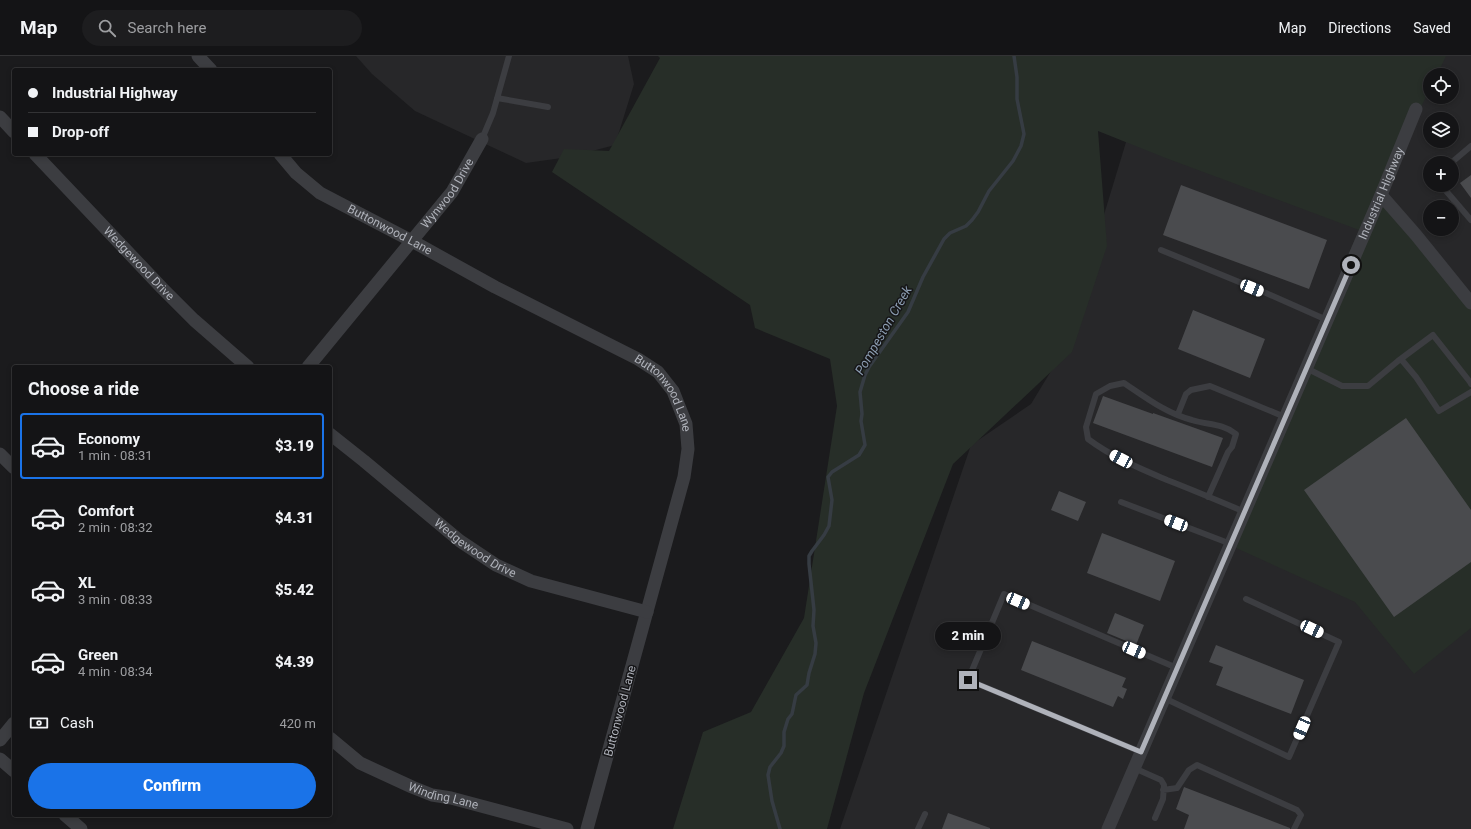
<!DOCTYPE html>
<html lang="en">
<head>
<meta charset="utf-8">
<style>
  :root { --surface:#141416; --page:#1d1d1f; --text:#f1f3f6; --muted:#9d9ea1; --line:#333335; --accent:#1a73e8 }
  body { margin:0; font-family:Roboto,sans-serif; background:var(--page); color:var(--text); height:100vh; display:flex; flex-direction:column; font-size:15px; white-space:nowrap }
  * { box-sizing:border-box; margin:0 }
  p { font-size:13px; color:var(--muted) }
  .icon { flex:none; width:22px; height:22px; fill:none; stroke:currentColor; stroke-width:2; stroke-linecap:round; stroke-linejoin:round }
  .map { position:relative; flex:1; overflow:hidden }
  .sheet { position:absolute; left:12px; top:309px; width:320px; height:452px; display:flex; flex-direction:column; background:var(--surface); border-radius:4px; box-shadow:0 2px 6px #0003,0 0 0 1px var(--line) }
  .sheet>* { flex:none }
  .banner { position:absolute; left:12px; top:12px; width:320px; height:88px; border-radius:4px; box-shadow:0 2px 6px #0003,0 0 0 1px var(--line); display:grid; align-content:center; height:88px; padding:0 16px; background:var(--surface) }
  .fabs { position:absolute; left:1423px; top:12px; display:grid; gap:8px }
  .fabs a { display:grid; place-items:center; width:36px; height:36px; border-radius:50%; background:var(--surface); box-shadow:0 2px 6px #0003,0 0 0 1px var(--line); font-size:20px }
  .end { position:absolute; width:18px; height:18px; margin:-9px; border:5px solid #afb2ba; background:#111; box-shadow:0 0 0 2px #111 }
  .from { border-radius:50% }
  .bubble { position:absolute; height:28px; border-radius:14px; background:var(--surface); box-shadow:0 2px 6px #0003,0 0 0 1px var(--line); font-size:13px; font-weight:800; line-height:28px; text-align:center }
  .car { position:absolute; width:12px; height:24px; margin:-12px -6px; border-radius:5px; box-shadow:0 0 3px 1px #0007; background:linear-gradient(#fff 24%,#345 0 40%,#fff 0 76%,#345 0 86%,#fff 0) }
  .banner b { display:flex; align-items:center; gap:14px; height:38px; font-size:15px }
  .banner b+b { border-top:1px solid var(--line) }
  .banner i { width:10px; height:10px; background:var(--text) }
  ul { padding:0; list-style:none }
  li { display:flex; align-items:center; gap:12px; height:66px; margin:0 8px 6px; padding:0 8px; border:2px solid transparent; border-radius:4px }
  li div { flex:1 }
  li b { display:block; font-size:15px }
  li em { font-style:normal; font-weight:800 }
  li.active { border-color:var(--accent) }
  li>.icon { width:36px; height:36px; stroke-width:1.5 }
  h2 { padding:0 16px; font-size:18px; line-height:48px }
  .pay { display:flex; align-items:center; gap:10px; height:44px; padding:0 16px; font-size:15px }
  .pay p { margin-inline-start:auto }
  .primary-button { display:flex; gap:8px; margin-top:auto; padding:8px 16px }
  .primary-button a { flex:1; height:46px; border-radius:24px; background:var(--accent); color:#fff; font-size:16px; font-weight:800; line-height:46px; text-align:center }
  header { display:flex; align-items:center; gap:24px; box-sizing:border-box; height:56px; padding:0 20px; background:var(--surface); border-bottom:1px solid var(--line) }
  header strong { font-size:19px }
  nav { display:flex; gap:22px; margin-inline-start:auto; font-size:14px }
  .search { width:280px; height:36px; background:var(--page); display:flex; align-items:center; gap:10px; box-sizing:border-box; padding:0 14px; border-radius:22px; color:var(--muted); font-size:15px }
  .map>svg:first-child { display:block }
</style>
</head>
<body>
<header>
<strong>Map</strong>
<div class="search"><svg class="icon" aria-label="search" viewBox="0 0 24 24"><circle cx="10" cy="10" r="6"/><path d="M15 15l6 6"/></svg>Search here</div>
<nav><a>Map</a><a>Directions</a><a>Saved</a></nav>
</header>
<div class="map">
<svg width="1471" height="773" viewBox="0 0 1471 773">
  <rect width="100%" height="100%" fill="#1b1b1d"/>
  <path fill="#272729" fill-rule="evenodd" d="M356 0H628L634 28 615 89 569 101 526 107 415 55 372 18Z
    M1155 0H1471V773H840L971 389 1031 348 1062 297 1130 73ZM1430 19H1452V41H1430ZM1430 63H1452V85H1430ZM1430 107H1452V129H1430ZM1430 151H1452V173H1430Z"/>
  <path fill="#272e28" d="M658 0H1446L1437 19H1430V33L1411 71 1382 138 1471 244V572L1414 618 1355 546 1225 487 1359 174 1163 101 1098 75 1107 190 1072 296 953 408 864 637 827 773H673L703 676 751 656 804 562 837 350 830 303 755 272 750 249 552 116 564 93 609 95 660 2Z"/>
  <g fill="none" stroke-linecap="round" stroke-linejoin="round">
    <path stroke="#363c43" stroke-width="3.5" d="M780 773 772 745 768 719 770 711 781 697 784 690V676L788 663 792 658 796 639 807 629 809 617 815 598 816 587 813 570 814 554 809 508V500L812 495 824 479 829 470 832 444 828 421 832 416 859 399 865 389 861 365 862 358 860 336 865 319 869 311 908 256 923 221 944 183 950 177 966 170 972 164 978 156 989 135 1013 105 1021 90 1024 78 1017 43V21L1014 0"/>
  </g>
  <path fill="#4a4b4e" d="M1471 119V142L1460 127Z
    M1181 129 1327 184 1309 233 1163 179Z
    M1193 254 1265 283 1250 322 1178 293Z
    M1103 340 1153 358V357L1223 382 1212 411 1093 367Z
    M1406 362 1471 454V506L1394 561 1304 434Z
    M1059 435 1086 446 1078 465 1051 454Z
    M1102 477 1175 505 1160 545 1087 517Z
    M1115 557 1144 569 1136 589 1107 577Z
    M1032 585 1126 622 1122 631 1127 633 1123 643 1118 640 1113 651 1021 614Z
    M1216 589 1304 624 1291 658 1216 629 1223 611 1209 606Z
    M1184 731 1290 772V773H1184L1189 759 1176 753Z
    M948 757 990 772V773H942Z"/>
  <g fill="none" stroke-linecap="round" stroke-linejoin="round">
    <path stroke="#3c3d41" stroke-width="6" d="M497 42 548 51
      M482 83 493 57 509 0
      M1451 107 1471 90
      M1441 129 1471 164
      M1161 194 1266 237 1327 264
      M1401 303 1416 321 1439 355 1471 336
      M1306 312 1342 330H1368L1398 305 1433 279 1470 326 1471 328
      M1178 358 1186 338 1191 334 1210 330 1285 361
      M1208 441 1228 396 1232 391 1236 378C1222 367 1207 369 1192 364 1167 358 1145 341 1124 327L1110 330 1096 338 1086 371 1088 383C1112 401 1139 412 1167 424 1193 434 1219 445 1245 456
      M1121 446 1231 488
      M1164 642 1289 701 1339 586 1246 543
      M1141 696 968 624 1004 538 1177 612
      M1134 712 1161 724 1164 729 1163 743 1155 762
      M1163 734 1177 732 1189 714 1197 709 1297 754 1301 759 1294 773
      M918 773 925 758"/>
    <g stroke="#3c3d41" stroke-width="13">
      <path d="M198 0 211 14"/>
      <path d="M0 61 14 76"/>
      <path id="s1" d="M35 98 162 232 194 264 248 311"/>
      <path id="s2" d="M280 98 296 117 320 137 412 185 495 231 638 303 658 316 673 335 686 368 688 393 684 421 587 773"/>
      <path d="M1381 139 1416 179 1471 247"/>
      <path id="s3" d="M308 311 452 136 482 83"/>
      <path id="s4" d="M330 378 364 405 460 485 496 509 531 525 647 556"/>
      <path d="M0 398 14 412"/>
      <path id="s5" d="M330 682 360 707 412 731 432 739 451 742 567 773"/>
      <path d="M0 684 14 667"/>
      <path d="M0 703 14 715"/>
      <path d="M65 759 81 773"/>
      <path id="s6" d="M1108 773 1381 139 1416 53"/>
    </g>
  </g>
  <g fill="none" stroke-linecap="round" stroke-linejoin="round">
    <path stroke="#afb2ba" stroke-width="5" d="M968 624 1141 696 1351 209"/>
  </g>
  <g text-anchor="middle" stroke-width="3" stroke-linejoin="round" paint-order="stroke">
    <g font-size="12" fill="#afb2ba" stroke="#161618">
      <text dy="4" stroke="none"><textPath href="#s3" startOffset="223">Wynwood Drive</textPath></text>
      <text dy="4" stroke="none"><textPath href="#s6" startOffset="692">Industrial Highway</textPath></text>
      <text dy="4" stroke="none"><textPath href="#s2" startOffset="135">Buttonwood Lane</textPath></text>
      <text dy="4" stroke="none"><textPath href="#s1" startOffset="151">Wedgewood Drive</textPath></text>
      <text dy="4" stroke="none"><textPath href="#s2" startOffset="459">Buttonwood Lane</textPath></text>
      <text dy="4" stroke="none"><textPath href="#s4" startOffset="185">Wedgewood Drive</textPath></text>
      <text transform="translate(620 655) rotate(-75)" y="4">Buttonwood Lane</text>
      <text dy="4" stroke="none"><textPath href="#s5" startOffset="129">Winding Lane</textPath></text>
    </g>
    <g font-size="13" font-style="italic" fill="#8b9cb0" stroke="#161618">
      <text transform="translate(883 274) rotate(-60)" y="5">Pompeston Creek</text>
    </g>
  </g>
</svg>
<div class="fabs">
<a><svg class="icon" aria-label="locate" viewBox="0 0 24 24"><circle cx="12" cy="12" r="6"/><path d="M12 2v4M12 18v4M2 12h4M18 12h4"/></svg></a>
<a><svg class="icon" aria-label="layers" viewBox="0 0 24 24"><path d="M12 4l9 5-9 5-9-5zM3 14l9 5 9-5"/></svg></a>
<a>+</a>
<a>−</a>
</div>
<i class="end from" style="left:1351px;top:209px"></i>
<i class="end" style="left:968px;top:624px"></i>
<div class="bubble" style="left:935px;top:566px;width:66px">2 min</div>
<i class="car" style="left:1252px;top:232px;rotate:112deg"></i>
<i class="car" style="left:1121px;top:403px;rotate:298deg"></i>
<i class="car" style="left:1176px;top:467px;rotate:291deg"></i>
<i class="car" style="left:1018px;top:545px;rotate:113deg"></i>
<i class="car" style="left:1312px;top:573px;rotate:115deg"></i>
<i class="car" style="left:1134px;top:594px;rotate:113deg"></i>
<i class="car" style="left:1302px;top:672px;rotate:203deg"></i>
<div class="banner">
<b><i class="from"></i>Industrial Highway</b>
<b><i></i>Drop-off</b>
</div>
<section class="sheet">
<h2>Choose a ride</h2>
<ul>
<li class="active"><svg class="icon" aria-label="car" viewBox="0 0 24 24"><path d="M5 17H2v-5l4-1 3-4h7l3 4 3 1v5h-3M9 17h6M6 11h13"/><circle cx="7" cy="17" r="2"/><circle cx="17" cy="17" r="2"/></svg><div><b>Economy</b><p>1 min · 08:31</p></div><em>$3.19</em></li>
<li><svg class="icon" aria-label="car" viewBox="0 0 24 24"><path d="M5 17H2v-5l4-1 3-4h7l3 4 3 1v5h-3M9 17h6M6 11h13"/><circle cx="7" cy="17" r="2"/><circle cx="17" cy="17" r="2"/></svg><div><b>Comfort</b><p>2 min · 08:32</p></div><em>$4.31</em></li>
<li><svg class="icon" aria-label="car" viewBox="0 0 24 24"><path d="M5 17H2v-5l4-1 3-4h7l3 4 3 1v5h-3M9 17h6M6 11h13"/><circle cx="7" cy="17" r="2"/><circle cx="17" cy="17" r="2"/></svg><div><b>XL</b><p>3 min · 08:33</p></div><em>$5.42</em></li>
<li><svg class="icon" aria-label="car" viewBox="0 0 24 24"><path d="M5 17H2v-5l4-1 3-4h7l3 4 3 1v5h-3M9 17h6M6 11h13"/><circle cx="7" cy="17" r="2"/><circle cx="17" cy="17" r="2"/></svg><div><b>Green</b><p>4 min · 08:34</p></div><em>$4.39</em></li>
</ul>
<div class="pay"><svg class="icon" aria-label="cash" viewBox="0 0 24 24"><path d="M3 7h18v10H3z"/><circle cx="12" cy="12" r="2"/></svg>Cash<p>420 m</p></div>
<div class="primary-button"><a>Confirm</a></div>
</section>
</div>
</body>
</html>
